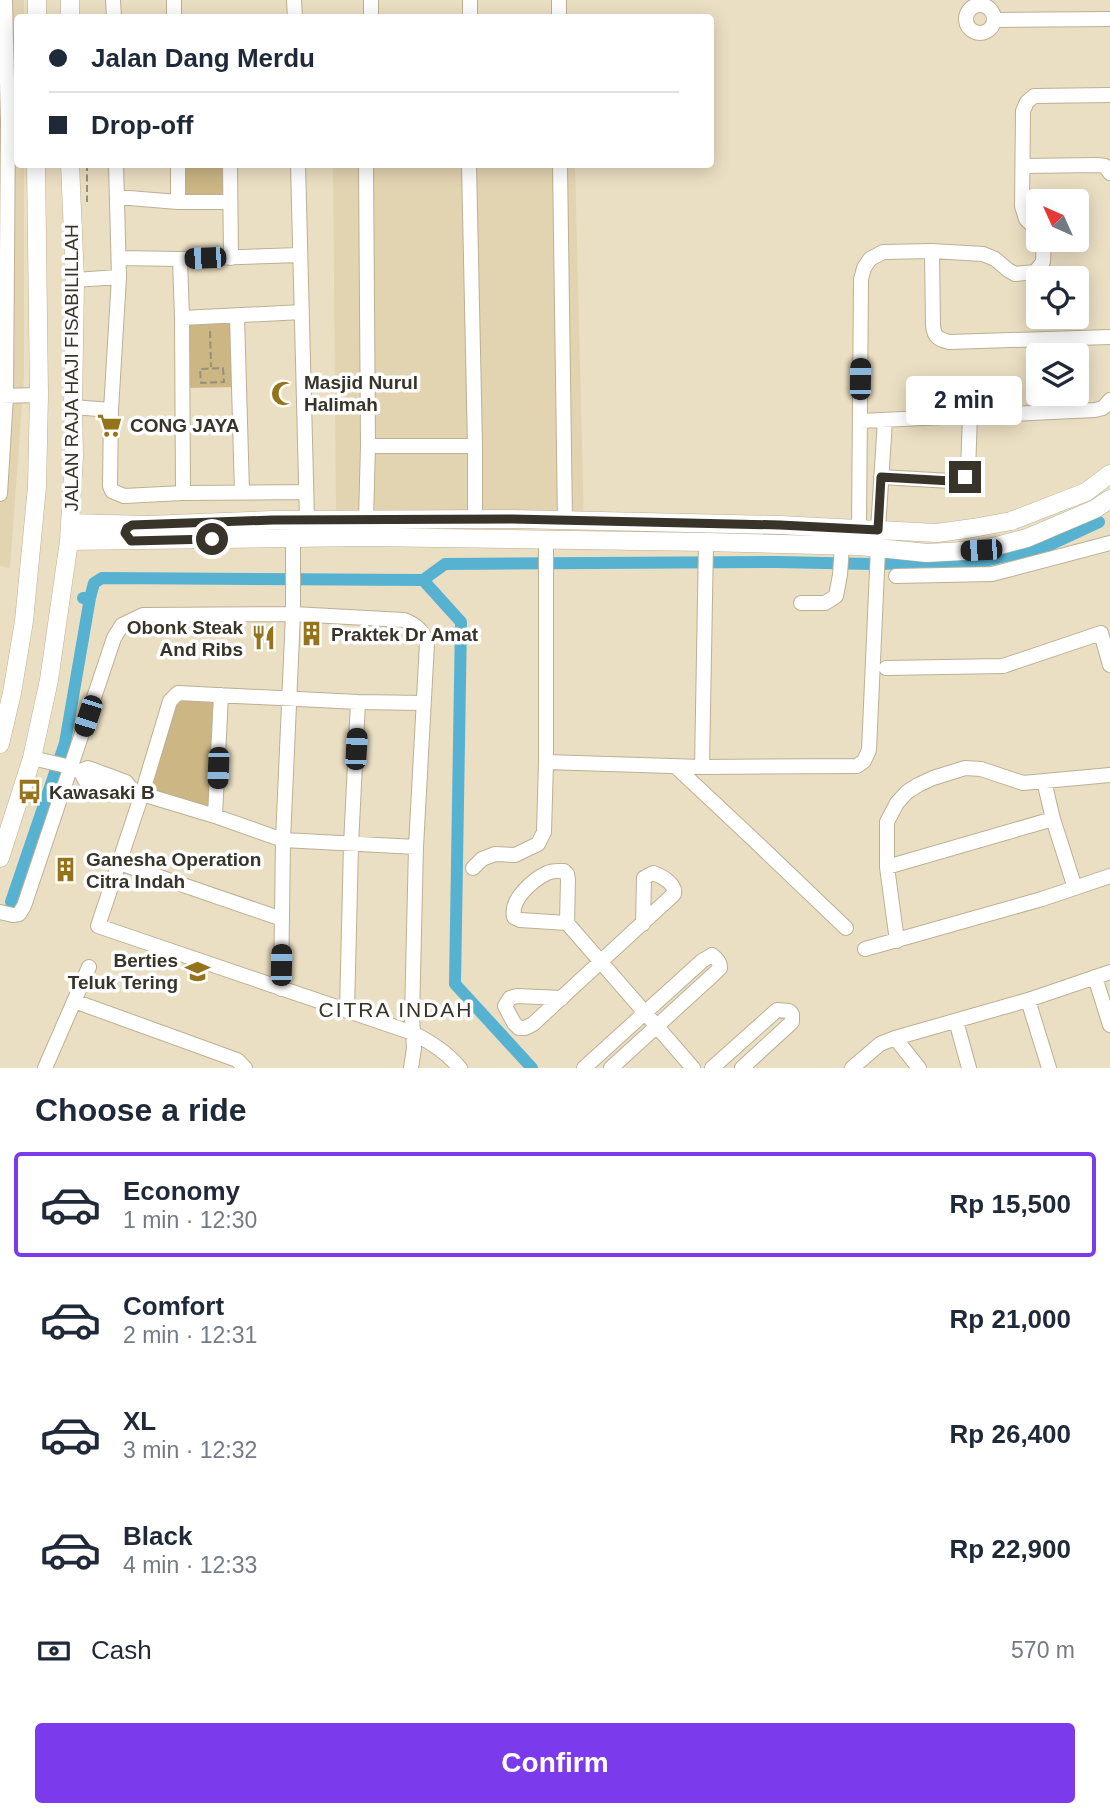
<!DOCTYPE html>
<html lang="en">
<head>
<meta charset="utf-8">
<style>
  :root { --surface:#fff; --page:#f6f6f7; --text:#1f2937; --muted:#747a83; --line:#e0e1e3; --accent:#7c3aed }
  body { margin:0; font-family:Arial,sans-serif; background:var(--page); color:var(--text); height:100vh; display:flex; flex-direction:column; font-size:26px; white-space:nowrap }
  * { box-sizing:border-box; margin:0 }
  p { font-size:23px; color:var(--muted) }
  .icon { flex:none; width:38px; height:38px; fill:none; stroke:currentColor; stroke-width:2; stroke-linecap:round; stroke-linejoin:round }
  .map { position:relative; height:1068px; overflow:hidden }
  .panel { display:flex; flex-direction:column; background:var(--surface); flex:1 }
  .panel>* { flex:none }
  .hud { position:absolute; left:14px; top:14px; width:700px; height:154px; border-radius:7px; box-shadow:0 4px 18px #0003; display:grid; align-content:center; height:154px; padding:0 35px; background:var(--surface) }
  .needle { width:46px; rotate:315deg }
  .tools { position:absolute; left:1026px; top:189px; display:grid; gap:14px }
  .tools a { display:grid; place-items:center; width:63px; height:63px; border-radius:7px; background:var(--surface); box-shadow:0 4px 18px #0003; font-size:35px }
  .end { position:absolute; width:32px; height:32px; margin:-16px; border:9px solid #383429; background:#fff; box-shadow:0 0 0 4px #fff }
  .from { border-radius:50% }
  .bubble { position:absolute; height:49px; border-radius:7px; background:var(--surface); box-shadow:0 4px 18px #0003; font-size:23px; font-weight:700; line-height:49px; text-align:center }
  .car { position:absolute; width:21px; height:42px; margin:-21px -10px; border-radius:9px; box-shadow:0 0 5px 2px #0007; background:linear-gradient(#222 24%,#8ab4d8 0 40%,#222 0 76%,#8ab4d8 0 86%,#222 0) }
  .hud b { display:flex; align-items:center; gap:24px; height:66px; font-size:26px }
  .hud b+b { border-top:2px solid var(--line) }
  .hud i { width:18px; height:18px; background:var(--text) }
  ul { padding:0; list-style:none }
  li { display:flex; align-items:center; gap:21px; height:105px; margin:0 14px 10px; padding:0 21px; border:4px solid transparent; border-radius:7px }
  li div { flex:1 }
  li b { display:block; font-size:26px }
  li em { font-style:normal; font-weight:700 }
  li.on { border-color:var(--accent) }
  li>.icon { width:63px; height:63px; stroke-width:1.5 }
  h2 { padding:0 35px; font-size:32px; line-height:84px }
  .pay { display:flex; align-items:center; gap:18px; height:77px; padding:0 35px; font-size:26px }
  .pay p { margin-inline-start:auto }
  .cta { display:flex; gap:14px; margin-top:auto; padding:14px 35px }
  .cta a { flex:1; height:80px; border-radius:7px; background:var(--accent); color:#fff; font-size:28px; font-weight:700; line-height:80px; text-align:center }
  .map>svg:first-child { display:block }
</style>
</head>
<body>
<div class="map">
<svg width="1110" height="1068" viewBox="0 0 1110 1068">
  <rect width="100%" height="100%" fill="#ebdfc3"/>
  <path fill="#e3d4b1" d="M0 0H24V17L18 18V164L24 165V378L10 568 0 566Z
    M333 165H575L584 524 336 515Z"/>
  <path fill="#cbb684" d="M178 165H230L229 202H178Z
    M237 316 239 387 183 388 182 318Z
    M178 695H220L212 819 140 795Z"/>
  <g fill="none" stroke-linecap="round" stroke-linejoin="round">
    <path stroke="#57b2d2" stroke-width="12" d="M423 580 461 622 455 984 532 1068
      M90 598 94 583 102 578 423 580 445 564 777 562 872 564 980 562 1045 547 1099 522
      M11 902 65 743 90 598H83"/>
    <defs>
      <path id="minor" d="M113 0 114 18
        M174 0V18
        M294 0 295 18
        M470 0V18
        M559 0V18
        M966 19a14 14 0 1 1 28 0a14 14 0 1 1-28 0Z
        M371 18V0
        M994 20 1110 19
        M116 164 119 277 111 410 110 486 112 491 124 496 183 493 306 492
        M230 164 231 258
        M298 164 307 520
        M469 164 475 446V520
        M560 164 565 521
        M1023 166 1098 165 1105 166 1110 173
        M117 197 178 202H229
        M178 202V164
        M1038 231 1026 219 1022 206 1023 111 1027 102 1034 96 1110 95
        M932 251 933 325C934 337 938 339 949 342L1110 337
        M119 258 180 259 300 255
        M180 259 182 318 183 493
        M75 280 119 277
        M237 316 242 492
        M182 318 302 312
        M0 396 39 395
        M73 407 111 410
        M860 421 1095 410 1103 408 1110 400
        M368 446H475
        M881 477 951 481C960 481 964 479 968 471L970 415
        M0 494 6 396 8 121 5 0
        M366 520 368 446 366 164
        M859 529 861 279 864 268 870 259 883 252 932 251 983 254 995 259 1008 270 1015 274 1035 272 1043 262 1044 240
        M878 530 885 420
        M896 576 992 574 1110 543
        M801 603H825L836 596 840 575 842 545
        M886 668 1003 666 1101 633 1110 665
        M423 703 358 702 178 693 170 701 142 794 98 926 413 1033C432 1043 446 1052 460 1068
        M32 758 62 765 80 771 88 768 126 782 133 791
        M546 762 702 767 857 766 864 761 869 750 878 548
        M675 766 755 841 846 928
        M702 767 706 542
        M80 771 85 780 123 793 133 791 142 794 215 816 283 840 416 847
        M1044 781 1053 819 1075 888
        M215 816 221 695
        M119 863 282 919
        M887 867 1053 819
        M473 868 482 859 495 854 515 855 538 844 544 832 546 762V540
        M0 912 13 915 19 914 24 906 114 638 122 625 143 615 293 614 404 620C416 625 423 630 427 643L416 847 412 1017 414 1048 411 1068
        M567 923 520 920 514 917C510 899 533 880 547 873 553 870 558 871 564 871L567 874 568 880 567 923 693 1068
        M897 941 887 867V822L897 803 907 792 918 785 933 778 965 768 981 769 1023 783 1110 775
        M865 949 1042 899 1110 876
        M1095 977 1110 1025
        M281 989 283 840 293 614V538
        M562 998 517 996 510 998 505 1006 514 1023 519 1028H525L533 1024 674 894C676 884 662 876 653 873L644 878 643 924
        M1028 1000 1049 1068
        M74 1001 237 1060 245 1068
        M347 1011 351 845 358 702
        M956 1021 969 1068
        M895 1038 919 1068
        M45 1068 89 967
        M584 1068 702 961 712 955C717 959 720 962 720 968L715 973 611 1068
        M712 1068 777 1010 789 1011 792 1014V1022L742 1068
        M852 1068 880 1044 895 1038 1028 1000 1110 972"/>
      <path id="major" d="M37 0V18
        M70 18V0
        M70 523 148 525 273 520 513 519 780 525 937 533 973 528 1011 521 1086 492 1110 474
        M69 541 366 537 706 542 859 546 927 553 981 550 1027 538 1095 509 1110 499
        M0 744 12 693 24 621 37 487 39 395 36 164
        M0 858 32 758 49 680 69 541 74 456 73 407 75 280 70 164"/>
    </defs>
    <use href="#minor" stroke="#bbb094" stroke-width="16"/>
    <use href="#major" stroke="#bbb094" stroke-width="19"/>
    <path stroke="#978f7b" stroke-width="2" stroke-dasharray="7 3.5" stroke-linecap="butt" d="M87 164V202
      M210 331 211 367
      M223 368 224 382 201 383 200 369Z"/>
    <use href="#minor" stroke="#fff" stroke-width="14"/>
    <use href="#major" stroke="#fff" stroke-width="18"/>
  </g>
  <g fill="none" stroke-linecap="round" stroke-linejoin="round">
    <path stroke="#383429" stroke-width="9" d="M212 539 131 541 125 533 127 528 132 525 273 520 513 519 780 525 878 530 881 477 951 481H959L965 477"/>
  </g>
  <defs>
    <symbol id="mosque-bare" viewBox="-9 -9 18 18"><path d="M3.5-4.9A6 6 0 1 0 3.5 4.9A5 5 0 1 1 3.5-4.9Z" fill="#95731b" stroke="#fff" stroke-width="2.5" paint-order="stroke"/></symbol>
    <symbol id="supermarket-bare" viewBox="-9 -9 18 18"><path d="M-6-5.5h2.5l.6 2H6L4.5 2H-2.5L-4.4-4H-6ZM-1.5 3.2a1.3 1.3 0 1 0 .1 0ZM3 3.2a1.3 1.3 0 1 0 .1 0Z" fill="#95731b" stroke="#fff" stroke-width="2.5" paint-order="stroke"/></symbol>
    <symbol id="building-bare" viewBox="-9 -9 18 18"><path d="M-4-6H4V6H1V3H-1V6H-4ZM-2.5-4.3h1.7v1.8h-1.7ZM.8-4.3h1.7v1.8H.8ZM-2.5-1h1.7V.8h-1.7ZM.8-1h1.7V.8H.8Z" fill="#95731b" stroke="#fff" stroke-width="2.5" paint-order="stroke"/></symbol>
    <symbol id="restaurant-bare" viewBox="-9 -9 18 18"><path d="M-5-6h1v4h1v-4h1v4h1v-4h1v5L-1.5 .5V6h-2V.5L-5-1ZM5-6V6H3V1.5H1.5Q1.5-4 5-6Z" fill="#95731b" stroke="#fff" stroke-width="2.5" paint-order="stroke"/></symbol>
    <symbol id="bus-bare" viewBox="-9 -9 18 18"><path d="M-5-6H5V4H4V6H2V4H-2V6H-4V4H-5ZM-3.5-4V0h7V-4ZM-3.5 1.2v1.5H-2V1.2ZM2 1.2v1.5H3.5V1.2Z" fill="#95731b" stroke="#fff" stroke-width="2.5" paint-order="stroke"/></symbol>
    <symbol id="school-bare" viewBox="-9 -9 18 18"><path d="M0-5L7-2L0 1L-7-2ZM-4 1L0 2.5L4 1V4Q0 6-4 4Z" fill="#95731b" stroke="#fff" stroke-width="2.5" paint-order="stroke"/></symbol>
  </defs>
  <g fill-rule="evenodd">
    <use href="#mosque-bare" x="266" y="376" width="35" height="35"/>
    <use href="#supermarket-bare" x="92" y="408" width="35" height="35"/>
    <use href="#building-bare" x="294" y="616" width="35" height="35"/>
    <use href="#restaurant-bare" x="246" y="620" width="35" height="35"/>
    <use href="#bus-bare" x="12" y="774" width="35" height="35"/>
    <use href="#building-bare" x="48" y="852" width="35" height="35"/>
    <use href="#school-bare" x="180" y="954" width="35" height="35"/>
  </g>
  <g text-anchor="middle" stroke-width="7" stroke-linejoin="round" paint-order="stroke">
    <g font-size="19" fill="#383429" stroke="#fff">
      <text transform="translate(71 368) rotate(-90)" y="7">JALAN RAJA HAJI FISABILILLAH</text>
    </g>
    <g font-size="19" font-weight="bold" fill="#383429" stroke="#fff" text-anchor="start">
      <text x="304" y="389">Masjid Nurul<tspan x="304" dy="22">Halimah</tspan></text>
      <text x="130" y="432">CONG JAYA</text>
      <text x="243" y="634" text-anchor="end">Obonk Steak<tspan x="243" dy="22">And Ribs</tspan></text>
      <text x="331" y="641">Praktek Dr Amat</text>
      <text x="49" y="799">Kawasaki B</text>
      <text x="86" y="866">Ganesha Operation<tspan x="86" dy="22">Citra Indah</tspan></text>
      <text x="178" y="967" text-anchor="end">Berties<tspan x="178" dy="22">Teluk Tering</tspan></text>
    </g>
    <g font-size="21" letter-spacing="2" fill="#383429" stroke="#fff">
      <text x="396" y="1017">CITRA INDAH</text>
    </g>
  </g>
</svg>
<div class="tools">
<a><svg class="needle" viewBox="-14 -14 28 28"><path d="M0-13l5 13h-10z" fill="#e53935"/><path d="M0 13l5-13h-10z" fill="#747a83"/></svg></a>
<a><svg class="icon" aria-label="locate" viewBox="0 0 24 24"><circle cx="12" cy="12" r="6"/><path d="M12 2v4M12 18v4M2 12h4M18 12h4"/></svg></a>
<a><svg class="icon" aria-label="layers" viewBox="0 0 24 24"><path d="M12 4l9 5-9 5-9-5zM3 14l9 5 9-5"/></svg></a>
</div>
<i class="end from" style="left:212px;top:539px"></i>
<i class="end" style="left:965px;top:477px"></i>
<div class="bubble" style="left:906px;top:376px;width:116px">2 min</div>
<i class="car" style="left:205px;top:258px;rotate:268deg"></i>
<i class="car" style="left:860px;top:379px;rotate:1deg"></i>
<i class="car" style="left:981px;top:550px;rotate:267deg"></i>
<i class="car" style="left:88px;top:716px;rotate:198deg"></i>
<i class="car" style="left:356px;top:749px;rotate:3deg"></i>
<i class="car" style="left:218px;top:768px;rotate:182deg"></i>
<i class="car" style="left:281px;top:965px;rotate:1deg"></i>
<div class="hud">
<b><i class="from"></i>Jalan Dang Merdu</b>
<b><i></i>Drop-off</b>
</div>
</div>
<section class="panel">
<h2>Choose a ride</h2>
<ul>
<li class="on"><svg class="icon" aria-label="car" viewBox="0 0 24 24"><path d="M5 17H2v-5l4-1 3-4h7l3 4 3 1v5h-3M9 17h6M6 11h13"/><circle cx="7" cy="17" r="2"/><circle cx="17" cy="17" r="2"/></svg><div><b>Economy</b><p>1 min · 12:30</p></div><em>Rp 15,500</em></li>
<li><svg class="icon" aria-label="car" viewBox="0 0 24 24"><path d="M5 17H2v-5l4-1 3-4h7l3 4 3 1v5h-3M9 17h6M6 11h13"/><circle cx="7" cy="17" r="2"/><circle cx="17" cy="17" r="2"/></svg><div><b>Comfort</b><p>2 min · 12:31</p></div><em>Rp 21,000</em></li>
<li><svg class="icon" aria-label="car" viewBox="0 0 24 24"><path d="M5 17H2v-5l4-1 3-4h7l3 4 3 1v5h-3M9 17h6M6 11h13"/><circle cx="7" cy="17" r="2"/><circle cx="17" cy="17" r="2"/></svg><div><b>XL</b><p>3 min · 12:32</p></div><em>Rp 26,400</em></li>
<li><svg class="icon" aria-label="car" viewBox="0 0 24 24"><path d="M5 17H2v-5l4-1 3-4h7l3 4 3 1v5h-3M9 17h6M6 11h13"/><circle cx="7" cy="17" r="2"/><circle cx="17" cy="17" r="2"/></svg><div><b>Black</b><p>4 min · 12:33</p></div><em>Rp 22,900</em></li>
</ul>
<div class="pay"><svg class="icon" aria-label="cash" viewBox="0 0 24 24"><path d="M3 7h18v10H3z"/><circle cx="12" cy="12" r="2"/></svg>Cash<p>570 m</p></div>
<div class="cta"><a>Confirm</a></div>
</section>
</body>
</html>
